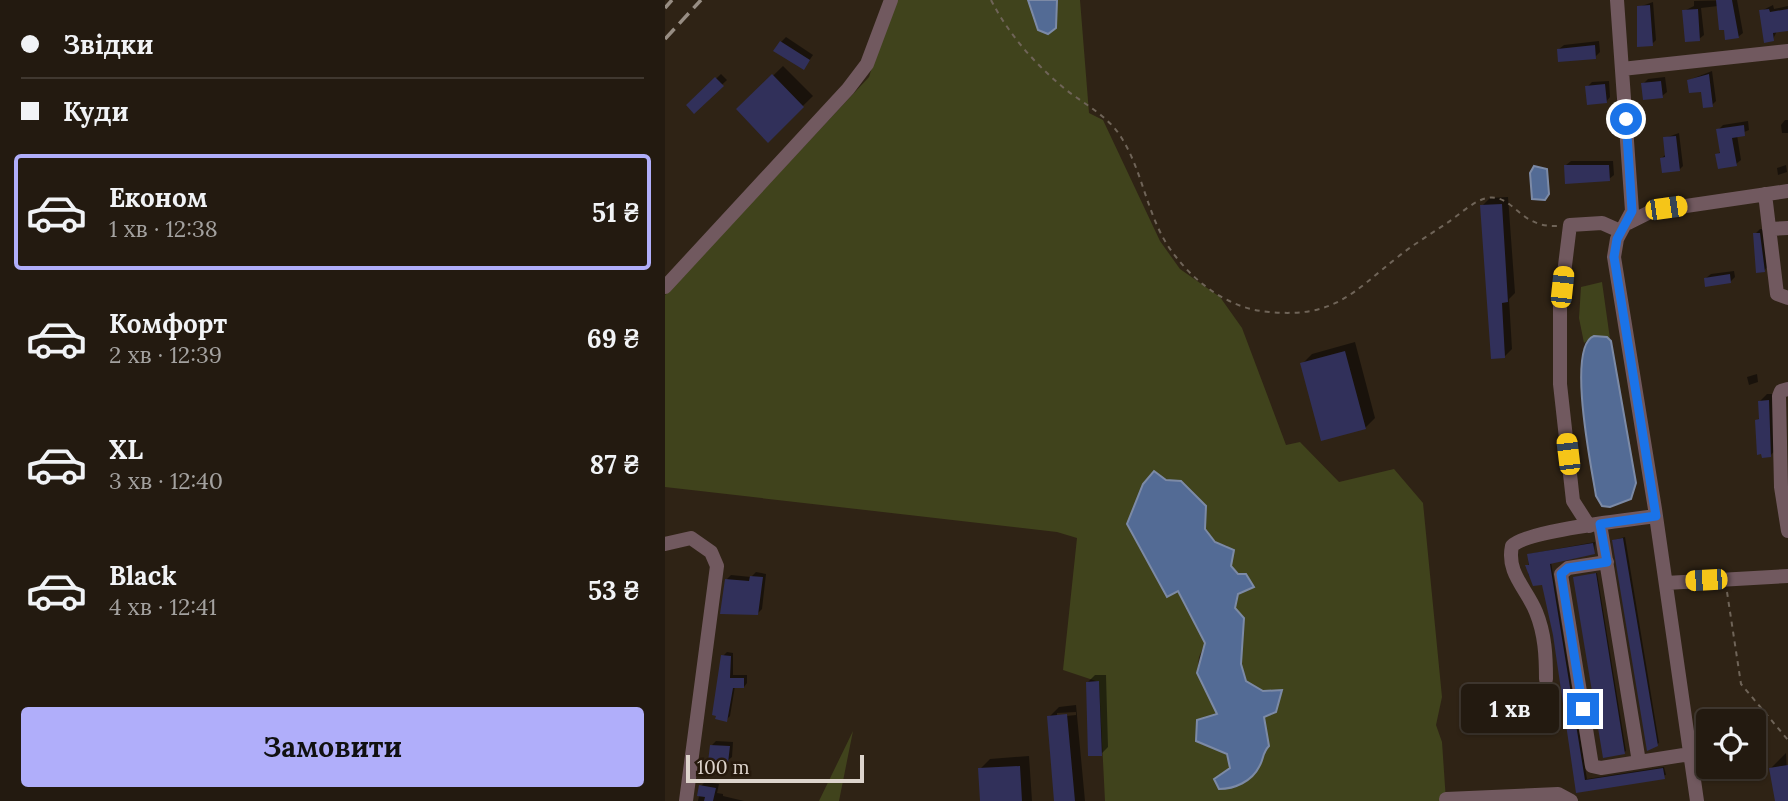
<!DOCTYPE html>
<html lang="uk">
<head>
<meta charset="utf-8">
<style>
  :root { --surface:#231a10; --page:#2f271e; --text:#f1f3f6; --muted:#a3a19f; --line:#403830; --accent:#b0aefa }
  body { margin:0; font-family:Lora,serif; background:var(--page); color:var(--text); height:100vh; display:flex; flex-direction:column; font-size:26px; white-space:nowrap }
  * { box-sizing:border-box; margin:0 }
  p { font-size:23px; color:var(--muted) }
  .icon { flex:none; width:38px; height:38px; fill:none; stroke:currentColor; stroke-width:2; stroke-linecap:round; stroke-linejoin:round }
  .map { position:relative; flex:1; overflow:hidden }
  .side { display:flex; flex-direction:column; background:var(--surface); width:665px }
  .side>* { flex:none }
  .top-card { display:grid; align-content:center; height:154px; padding:0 21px; background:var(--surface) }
  .fabs { position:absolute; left:1031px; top:709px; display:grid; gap:14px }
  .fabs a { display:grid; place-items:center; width:70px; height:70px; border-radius:7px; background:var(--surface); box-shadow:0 2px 5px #0004,0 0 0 2px var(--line); font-size:35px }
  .scale { position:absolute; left:21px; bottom:18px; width:178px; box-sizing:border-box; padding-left:7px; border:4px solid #ddd4cc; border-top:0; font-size:19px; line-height:24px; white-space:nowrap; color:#ddd4cc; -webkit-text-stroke:5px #26190c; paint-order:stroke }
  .end { position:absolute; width:32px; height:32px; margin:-16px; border:9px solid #1a73e8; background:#fff; box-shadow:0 0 0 4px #fff }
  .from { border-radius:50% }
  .bubble { position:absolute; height:49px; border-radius:7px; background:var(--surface); box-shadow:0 2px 5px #0004,0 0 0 2px var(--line); font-size:23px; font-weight:700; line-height:49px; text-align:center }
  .car { position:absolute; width:21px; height:42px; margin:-21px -10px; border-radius:9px; box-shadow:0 0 5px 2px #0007; background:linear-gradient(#f5c518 24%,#345 0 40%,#f5c518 0 76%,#345 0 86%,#f5c518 0) }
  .top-card b { display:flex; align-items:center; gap:24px; height:66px; font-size:26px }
  .top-card b+b { border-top:2px solid var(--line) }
  .top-card i { width:18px; height:18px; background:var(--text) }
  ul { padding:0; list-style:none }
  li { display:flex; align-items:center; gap:21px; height:116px; margin:0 14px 10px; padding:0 7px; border:4px solid transparent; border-radius:7px }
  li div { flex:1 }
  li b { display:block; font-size:26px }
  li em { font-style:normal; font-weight:700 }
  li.active { border-color:var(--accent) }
  li>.icon { width:63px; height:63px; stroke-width:1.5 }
  .action { display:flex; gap:14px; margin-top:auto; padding:14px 21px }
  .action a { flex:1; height:80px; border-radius:7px; background:var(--accent); color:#111; font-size:28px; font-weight:700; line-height:80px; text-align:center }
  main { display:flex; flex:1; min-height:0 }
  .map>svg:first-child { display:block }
</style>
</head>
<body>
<main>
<section class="side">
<div class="top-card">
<b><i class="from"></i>Звідки</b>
<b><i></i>Куди</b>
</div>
<ul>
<li class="active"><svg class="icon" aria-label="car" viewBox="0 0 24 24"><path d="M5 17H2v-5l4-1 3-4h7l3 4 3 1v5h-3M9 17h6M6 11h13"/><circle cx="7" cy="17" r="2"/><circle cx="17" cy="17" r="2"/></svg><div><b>Економ</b><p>1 хв · 12:38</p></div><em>51 ₴</em></li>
<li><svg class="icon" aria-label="car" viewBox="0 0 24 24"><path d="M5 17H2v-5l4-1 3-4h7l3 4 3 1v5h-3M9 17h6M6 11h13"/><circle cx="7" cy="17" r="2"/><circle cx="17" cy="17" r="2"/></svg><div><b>Комфорт</b><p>2 хв · 12:39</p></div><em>69 ₴</em></li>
<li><svg class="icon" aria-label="car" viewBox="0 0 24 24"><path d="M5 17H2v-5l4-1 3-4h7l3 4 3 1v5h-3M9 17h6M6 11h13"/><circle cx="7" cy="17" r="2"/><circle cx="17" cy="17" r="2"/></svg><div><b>XL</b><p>3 хв · 12:40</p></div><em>87 ₴</em></li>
<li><svg class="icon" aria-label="car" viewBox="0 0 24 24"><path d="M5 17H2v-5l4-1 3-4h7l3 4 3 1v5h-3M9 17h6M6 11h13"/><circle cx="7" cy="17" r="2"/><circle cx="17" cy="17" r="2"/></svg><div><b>Black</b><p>4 хв · 12:41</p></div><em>53 ₴</em></li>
</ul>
<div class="action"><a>Замовити</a></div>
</section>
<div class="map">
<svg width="1123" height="801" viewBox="0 0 1123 801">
  <rect width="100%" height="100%" fill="#2f2315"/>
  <path fill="#40431c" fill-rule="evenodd" d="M228 0H363L368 15H392V0H415L424 113 438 120 495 241 515 269 555 297 577 328 621 445 635 442 674 482 729 469 758 503 777 697 771 725 777 742 781 801H440L434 682 398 670 412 538 392 532 0 487V295L204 77ZM489 471 501 480 550 542 562 546 566 566 588 587 573 594 570 608 579 618 576 664 581 681 598 691H617L599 717 604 746 571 785 561 789 566 768 552 714 532 673 534 657 540 643 513 591 502 597Z
    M937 282 945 339 929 336 919 343 914 318 916 287Z
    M188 731 174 801H154Z"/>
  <path fill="#536b95" stroke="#7c8aa6" stroke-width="2" d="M363 0H392L391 28 383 34 373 30Z
    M869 166 882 169 884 194 880 200 867 199 865 173Z
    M929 336 942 337 946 341 971 483 966 499 945 507 937 506 931 496C927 470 901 346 929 336Z
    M489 471 501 480 516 481 541 506 540 529 550 542 569 550 566 566 573 574H581L589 587 573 594 570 608 579 618 576 664 581 681 598 691 617 690 611 712 599 717 604 746C597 753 599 759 594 767 587 781 570 789 554 789L549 779 565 768 562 754 531 741 532 720 552 714 532 673 540 643 513 591 502 597 462 524 478 484Z"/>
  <path fill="#0007" fill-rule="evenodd" d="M1072 0 1078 33 1073 37 1053 6 1036 8 1039 35 1034 39 1019 11 1029 6V1Z
    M988 2 991 40 987 44 974 7Z
    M1108 5 1109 9 1123 6V30L1112 31 1108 39 1096 11Z
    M121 37 148 55 139 68 116 42Z
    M934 41 935 52 930 57 894 49 899 45Z
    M118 66 148 96 103 140 73 110Z
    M1047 71 1051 101 1047 105 1037 90 1024 80Z
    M56 74 62 80 29 111 24 105Z
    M1000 77 1002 92 997 96 978 84 983 79Z
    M944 81 945 97 941 102 922 87 927 82Z
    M1120 120H1123V133H1117L1116 125Z
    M1083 121 1084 130 1072 135 1076 160 1071 164 1052 155 1056 151 1053 130 1058 125Z
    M1014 133 1018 166 1014 170 997 158 1001 154 1000 138Z
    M906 161H948L949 175 944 179 901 165Z
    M1121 165 1122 172 1113 175 1112 168Z
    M843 197 850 293 844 299 847 349 840 356 817 206 825 198Z
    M1095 229H1099L1103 266 1099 271 1090 234Z
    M1069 271 1070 277 1065 282 1041 278 1046 274Z
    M690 342 710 418 700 428 637 364 647 354Z
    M1092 374 1093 382 1084 385 1082 377Z
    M1102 394H1111L1112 448 1105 456 1092 420 1096 417 1095 401Z
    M960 537 994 743 983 749 949 540Z
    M930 542 929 552 886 562 922 779 999 767 1001 775 912 791 889 634 878 583 869 584 863 574 864 554Z
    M91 572 101 574 97 609 93 613 62 579 66 575 86 577Z
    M932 573 961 751 959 752 910 578Z
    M62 652 68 653V675H82V683L79 687 70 686 65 716 61 720 58 656Z
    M430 675H441L443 747 436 754 422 683Z
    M411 705 420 801H391L384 717 394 707ZM411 712V715L392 717V713Z
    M51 741 68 742 67 757 62 761 46 746Z
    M1121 753 1123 801H1111L1106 768Z
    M364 756 367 801H317L315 769 325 759Z
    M40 782 54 784 52 793 58 794V796L79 801H33L36 786Z"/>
  <path fill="#31305a" d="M1051 0H1067L1074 38 1060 40 1059 30H1054Z
    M985 5 988 46 972 47V6Z
    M1033 9 1035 41 1020 42 1017 10Z
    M1104 9 1105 12 1123 9V31L1108 33 1109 41 1099 43 1094 10Z
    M115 41 145 60 139 70 108 51Z
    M930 45 931 59 893 62 892 49Z
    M107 74 139 107 103 143 71 109Z
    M1044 74 1048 107 1038 108 1036 92 1024 93 1022 80Z
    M50 77 59 86 29 114 21 105Z
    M996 81 998 98 978 100 976 83Z
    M940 84 942 103 922 105 920 86Z
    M1079 125 1080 136 1067 138 1072 166 1053 169 1050 154 1055 153 1051 129Z
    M1011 136 1015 171 997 173 995 158 1000 157 998 137Z
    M899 165H944L945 181 900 184Z
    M837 204 843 302 837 303 840 358 826 359 815 205Z
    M1088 233H1095L1100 272 1091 273Z
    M1065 274 1066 283 1040 287 1039 278Z
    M680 351 701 429 656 441 635 363Z
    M1104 400 1106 457 1097 458 1096 454 1092 455 1090 420 1094 419 1093 401Z
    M958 538 993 746 982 751 947 540Z
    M928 543 930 554 885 564 920 780 998 768 1000 779 911 793 888 635 877 585 868 586 860 565H864L862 554Z
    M931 573 960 754 938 758 908 577Z
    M85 576 98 577 93 615 55 614 60 579 84 581Z
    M56 655 66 656 65 678H79V688H68L62 722 50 719 51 716 47 715Z
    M434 681 437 756H423L421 682Z
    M402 714 410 801H389L382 716Z
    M45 745 65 746 63 763 43 762Z
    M1123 765V801H1110L1104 768Z
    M355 766 357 801H315L313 768Z
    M34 785 51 788 48 801H39L40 797 32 796Z"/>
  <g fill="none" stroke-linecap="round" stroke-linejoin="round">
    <path stroke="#6f6458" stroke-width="2" stroke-dasharray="5 5" stroke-linecap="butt" d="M326 0C344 35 370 64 400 89 419 104 443 116 456 137 479 173 482 219 508 253 531 284 565 309 604 312 670 318 687 293 734 256 749 244 766 234 782 223 794 215 808 201 822 198 848 193 854 228 892 226
      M1062 592 1076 684 1123 740"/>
    <path stroke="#71595f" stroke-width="14" d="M952 0 967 211 952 239 949 257 990 509 1032 801
      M957 69 1123 51
      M1100 194 1112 294 1123 298
      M963 223 987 211 1123 191
      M1104 229 1123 228
      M0 287 183 89 202 64 226 0
      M1123 389 1116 391 1114 396 1116 487 1123 531
      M935 524 974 762
      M924 526 908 501 895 384V306L905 225 937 223 955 231
      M0 544 26 538 46 552 52 566 21 801
      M942 562 903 568 896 574 927 766 936 768 1025 754
      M1001 583 1123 576
      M881 679C881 656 880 634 871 612 862 589 841 573 847 546 862 530 965 520 991 516
      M781 799 893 794 906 801"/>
    <path stroke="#978d83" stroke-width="3.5" stroke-dasharray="14 7" stroke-linecap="butt" d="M0 8 7 0
      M0 39 36 0"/>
  </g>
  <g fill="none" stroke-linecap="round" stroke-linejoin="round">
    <path stroke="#1a73e8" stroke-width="9" d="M918 709 896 574 903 568 942 562 935 524 991 516 949 257 952 239 967 211 961 119"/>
  </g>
</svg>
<div class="fabs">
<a><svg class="icon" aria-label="locate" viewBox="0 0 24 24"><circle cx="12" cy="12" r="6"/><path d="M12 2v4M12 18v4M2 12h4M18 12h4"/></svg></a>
</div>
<div class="scale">100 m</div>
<i class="end from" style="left:961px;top:119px"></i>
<i class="end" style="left:918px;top:709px"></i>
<div class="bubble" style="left:796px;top:684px;width:98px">1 хв</div>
<i class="car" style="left:1001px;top:208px;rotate:82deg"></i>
<i class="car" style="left:897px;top:287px;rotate:6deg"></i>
<i class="car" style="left:903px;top:454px;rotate:353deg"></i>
<i class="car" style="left:1041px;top:580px;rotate:267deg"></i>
</div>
</main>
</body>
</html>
